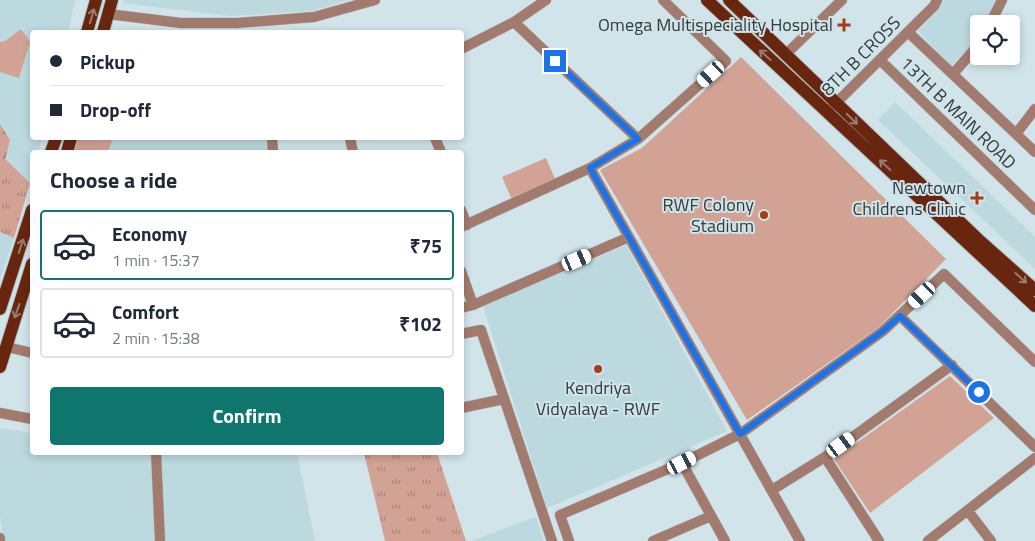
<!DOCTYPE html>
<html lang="en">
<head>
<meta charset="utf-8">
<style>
  :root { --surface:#fff; --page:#f6f6f7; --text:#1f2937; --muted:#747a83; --line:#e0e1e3; --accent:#0f766e }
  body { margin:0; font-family:"Titillium Web",sans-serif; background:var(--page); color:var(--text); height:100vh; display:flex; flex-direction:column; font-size:19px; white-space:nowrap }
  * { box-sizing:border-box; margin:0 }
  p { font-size:16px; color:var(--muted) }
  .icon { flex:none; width:28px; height:28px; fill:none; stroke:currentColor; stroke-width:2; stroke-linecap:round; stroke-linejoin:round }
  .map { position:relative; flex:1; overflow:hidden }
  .details { position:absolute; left:30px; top:150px; width:434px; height:305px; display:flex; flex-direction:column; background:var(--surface); border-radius:5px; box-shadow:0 2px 8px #0003 }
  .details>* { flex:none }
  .hud { position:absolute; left:30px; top:30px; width:434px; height:110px; border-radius:5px; box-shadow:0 2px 8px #0003; display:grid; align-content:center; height:110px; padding:0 20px; background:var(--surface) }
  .tools { position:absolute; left:970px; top:15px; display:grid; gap:10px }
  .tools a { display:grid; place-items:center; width:50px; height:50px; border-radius:5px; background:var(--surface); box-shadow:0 2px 8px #0003; font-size:25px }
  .end { position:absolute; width:22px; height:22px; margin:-11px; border:6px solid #1a73e8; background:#fff; box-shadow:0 0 0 2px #fff }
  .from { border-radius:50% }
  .car { position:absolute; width:15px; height:30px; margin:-15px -8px; border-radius:6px; box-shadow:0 0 4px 1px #0007; background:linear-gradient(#fff 24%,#345 0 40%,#fff 0 76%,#345 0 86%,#fff 0) }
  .hud b { display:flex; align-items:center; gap:18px; height:48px; font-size:19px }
  .hud b+b { border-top:1px solid var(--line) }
  .hud i { width:12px; height:12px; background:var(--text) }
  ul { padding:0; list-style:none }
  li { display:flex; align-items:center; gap:15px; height:70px; margin:0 10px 8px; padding:0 10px; border:2px solid var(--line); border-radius:5px }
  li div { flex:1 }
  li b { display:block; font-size:19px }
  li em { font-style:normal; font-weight:700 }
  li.selected { border-color:var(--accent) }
  li>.icon { width:45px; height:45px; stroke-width:1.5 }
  h2 { padding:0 20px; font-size:22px; line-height:60px }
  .cta { display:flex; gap:10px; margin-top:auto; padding:10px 20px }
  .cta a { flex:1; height:58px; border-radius:5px; background:var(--accent); color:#fff; font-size:20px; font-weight:700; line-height:58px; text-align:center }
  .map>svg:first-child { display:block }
</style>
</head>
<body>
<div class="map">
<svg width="1035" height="541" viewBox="0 0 1035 541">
  <defs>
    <pattern id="grass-tufts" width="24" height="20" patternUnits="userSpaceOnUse" patternTransform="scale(1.25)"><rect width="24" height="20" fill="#d2a394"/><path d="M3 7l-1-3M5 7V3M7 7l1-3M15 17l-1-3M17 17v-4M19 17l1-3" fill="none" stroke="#ab867a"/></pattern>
    <pattern id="forest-firs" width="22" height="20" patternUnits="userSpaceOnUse" patternTransform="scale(1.25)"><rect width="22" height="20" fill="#d2a394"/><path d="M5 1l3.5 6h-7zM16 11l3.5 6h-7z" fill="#ab867a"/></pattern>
  </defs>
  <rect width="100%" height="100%" fill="#d0e4e9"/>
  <path fill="#bcd9e0" d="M0 0H75L68 32H32V138H42L38 152H32V172L30 183 0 154Z
    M124 0H349L312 11 230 16 123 3Z
    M943 0H996L984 24H979V33L975 41 951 66 918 31 938 10Z
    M895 102 1035 237V269L878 120Z
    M113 138H267L268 152H108Z
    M0 232 14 238 0 279Z
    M626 245 727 431 547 508 483 306Z
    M0 428 32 433V452H149L165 455 206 452 297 453 315 541H3L0 515Z
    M536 517 544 541H471Z"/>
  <path fill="url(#grass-tufts)" d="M0 154 30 183 14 238 0 232Z
    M364 453H437L466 541H385Z"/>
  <path fill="url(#forest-firs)" d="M0 124 10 140 5 160 0 168Z"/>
  <path fill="#d2a394" d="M21 29 30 42 19 78 0 72V42L5 41Z
    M741 57 946 259 879 327 747 420 600 170 642 148Z
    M74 138H113L108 152H69Z
    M546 158 556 181 512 200 502 177Z
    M950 376 994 418 870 513 834 459Z"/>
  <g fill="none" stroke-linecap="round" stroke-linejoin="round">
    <defs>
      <path id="minor" d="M108 14 181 23H237L314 17 375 0
        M514 22 638 139
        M990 24 1002 0
        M908 32 1035 152
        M461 49 514 22 546 0
        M785 55 842 0
        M880 60 1035 210
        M953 74 979 44
        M831 108 934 6 937 0
        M1016 134 1035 109
        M272 138 273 152
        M350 138 353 152
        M435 138 441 152
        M590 168 800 541
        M461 210 467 225
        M461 227 590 168 638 139 726 61 663 0
        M461 271 473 305
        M461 308 473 305 629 237
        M900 316 1035 447
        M461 334 481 330 552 541
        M7 347 32 353
        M461 408 504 399
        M0 413 32 419
        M156 452 160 541
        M825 457 879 541
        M682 463 725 541
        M772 490 825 457 952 365
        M968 511 991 541
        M0 538V541
        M569 541 560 515 682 463 740 434 883 331 944 274 1035 362
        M653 541 711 516
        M928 541 1035 458"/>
      <path id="major" d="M707 0 1035 306
        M729 0 980 241 1035 290
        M87 32 96 0
        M103 32 112 0
        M51 152 56 138
        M67 152 71 138
        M0 309 32 210
        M0 367 32 264"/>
    </defs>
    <use href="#minor" stroke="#b1c2c7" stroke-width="11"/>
    <use href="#major" stroke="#b1c2c7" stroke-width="14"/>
    <use href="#minor" stroke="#a37b6e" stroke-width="10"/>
    <use href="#major" stroke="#69260e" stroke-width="12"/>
  </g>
  <defs><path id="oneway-shaft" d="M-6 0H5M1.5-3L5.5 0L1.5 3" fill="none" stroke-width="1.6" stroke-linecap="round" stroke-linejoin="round" transform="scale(1.25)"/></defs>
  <g stroke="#977c71">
    <use href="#oneway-shaft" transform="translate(92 16) rotate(-74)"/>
    <use href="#oneway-shaft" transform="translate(765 55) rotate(-138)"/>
    <use href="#oneway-shaft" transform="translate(852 119) rotate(44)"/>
    <use href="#oneway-shaft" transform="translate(885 165) rotate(-137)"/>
    <use href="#oneway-shaft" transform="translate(21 246) rotate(-72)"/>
    <use href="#oneway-shaft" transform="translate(1021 278) rotate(42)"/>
    <use href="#oneway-shaft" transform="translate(17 311) rotate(109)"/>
  </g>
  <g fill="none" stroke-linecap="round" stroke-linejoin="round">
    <path stroke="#1a73e8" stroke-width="6" d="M555 61 638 139 590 168 740 434 883 331 900 316 979 392"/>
  </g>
  <g fill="#a43d18" stroke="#d0e4e9" stroke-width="2">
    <path d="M841.5 17.5h5v5h5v5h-5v5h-5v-5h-5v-5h5z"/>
    <path d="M974.5 190.5h5v5h5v5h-5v5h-5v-5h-5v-5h5z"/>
    <circle cx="764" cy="215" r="5"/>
    <circle cx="598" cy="369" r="5"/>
  </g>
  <g text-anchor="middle" stroke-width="4" stroke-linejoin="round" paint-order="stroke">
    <g font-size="18" fill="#333b3d" stroke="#d0e4e9" text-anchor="end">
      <text x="833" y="31">Omega Multispeciality Hospital</text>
      <text x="966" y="194">Newtown<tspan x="966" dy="21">Childrens Clinic</tspan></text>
      <text x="754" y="211">RWF Colony<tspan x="754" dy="21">Stadium</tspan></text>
      <text x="598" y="394" text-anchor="middle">Kendriya<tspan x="598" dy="21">Vidyalaya - RWF</tspan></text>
    </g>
    <g font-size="18" fill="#333b3d" stroke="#d0e4e9">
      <text transform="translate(861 56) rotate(-45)" y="6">8TH B CROSS</text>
      <text transform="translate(958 113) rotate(44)" y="6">13TH B MAIN ROAD</text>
    </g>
  </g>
</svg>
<div class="tools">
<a><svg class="icon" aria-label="locate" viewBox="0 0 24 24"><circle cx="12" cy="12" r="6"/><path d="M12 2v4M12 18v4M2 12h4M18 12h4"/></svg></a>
</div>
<i class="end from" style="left:979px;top:392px"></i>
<i class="end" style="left:555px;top:61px"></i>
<i class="car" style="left:711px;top:74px;rotate:228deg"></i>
<i class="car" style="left:577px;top:260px;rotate:67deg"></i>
<i class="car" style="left:922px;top:295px;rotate:227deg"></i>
<i class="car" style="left:841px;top:445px;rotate:54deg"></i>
<i class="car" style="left:682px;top:463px;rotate:63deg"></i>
<div class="hud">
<b><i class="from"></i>Pickup</b>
<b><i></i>Drop-off</b>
</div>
<section class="details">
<h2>Choose a ride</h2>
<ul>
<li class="selected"><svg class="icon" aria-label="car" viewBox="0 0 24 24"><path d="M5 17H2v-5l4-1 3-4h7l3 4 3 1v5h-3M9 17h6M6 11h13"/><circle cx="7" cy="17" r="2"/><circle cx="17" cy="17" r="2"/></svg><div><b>Economy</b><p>1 min · 15:37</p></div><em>₹75</em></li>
<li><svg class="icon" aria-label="car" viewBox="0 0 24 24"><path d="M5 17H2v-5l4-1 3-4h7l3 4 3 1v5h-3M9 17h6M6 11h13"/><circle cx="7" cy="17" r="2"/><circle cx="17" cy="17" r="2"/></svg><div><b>Comfort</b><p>2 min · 15:38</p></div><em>₹102</em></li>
</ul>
<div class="cta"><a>Confirm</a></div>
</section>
</div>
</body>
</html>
